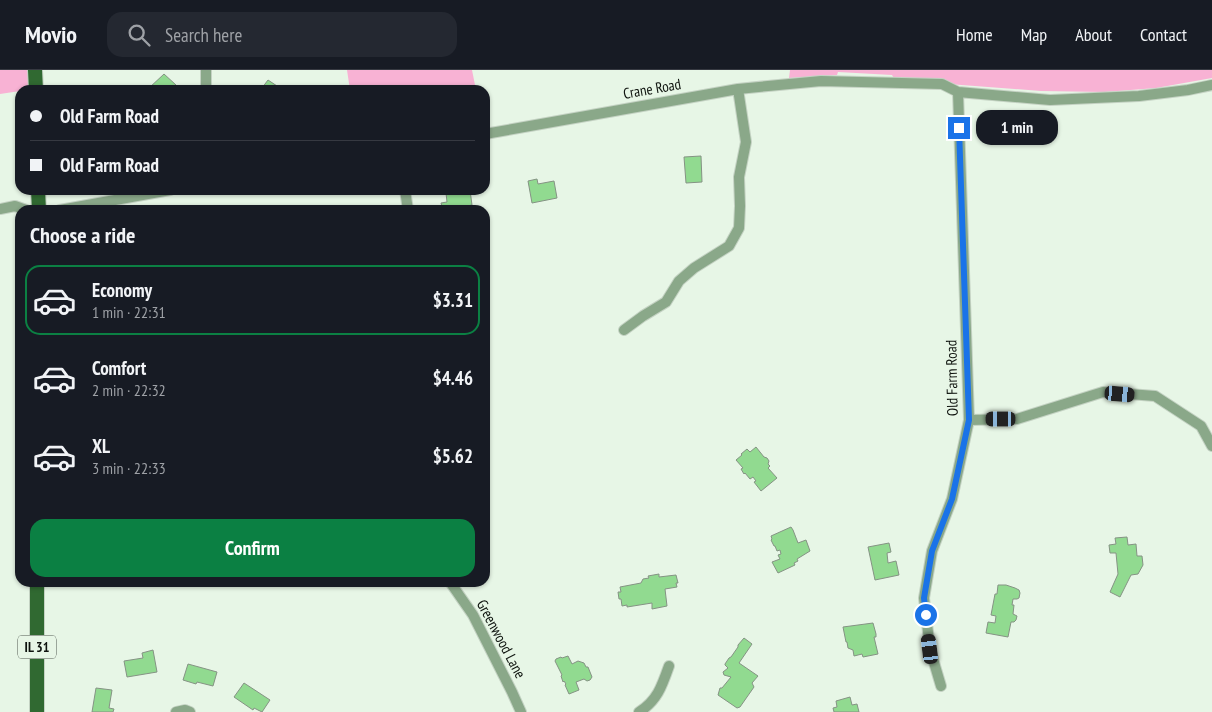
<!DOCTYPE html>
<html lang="en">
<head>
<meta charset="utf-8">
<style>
  :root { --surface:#171b24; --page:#242831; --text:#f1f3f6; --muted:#9ea1a6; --line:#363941; --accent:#0b8043 }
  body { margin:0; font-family:"PT Sans Narrow",sans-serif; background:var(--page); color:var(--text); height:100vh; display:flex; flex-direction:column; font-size:19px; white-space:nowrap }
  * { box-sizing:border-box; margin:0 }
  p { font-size:16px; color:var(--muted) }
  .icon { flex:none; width:28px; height:28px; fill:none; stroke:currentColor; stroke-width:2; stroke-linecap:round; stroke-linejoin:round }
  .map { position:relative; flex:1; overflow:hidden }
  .drawer { position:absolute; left:15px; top:135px; width:475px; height:382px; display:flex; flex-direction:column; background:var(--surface); border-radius:15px; box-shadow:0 1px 4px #0004 }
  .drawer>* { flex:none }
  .banner { position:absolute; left:15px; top:15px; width:475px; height:110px; border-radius:15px; box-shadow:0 1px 4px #0004; display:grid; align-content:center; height:110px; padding:0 15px; background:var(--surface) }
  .end { position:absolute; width:22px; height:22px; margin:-11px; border:6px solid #1a73e8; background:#fff; box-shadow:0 0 0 2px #fff }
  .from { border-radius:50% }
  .bubble { position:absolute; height:35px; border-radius:15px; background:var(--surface); box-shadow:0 1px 4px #0004; font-size:16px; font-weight:700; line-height:35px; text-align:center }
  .car { position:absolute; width:15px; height:30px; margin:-15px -8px; border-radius:6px; box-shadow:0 0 4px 1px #0007; background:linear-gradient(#222 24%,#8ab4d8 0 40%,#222 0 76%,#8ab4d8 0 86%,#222 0) }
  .banner b { display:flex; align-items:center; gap:18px; height:48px; font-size:19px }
  .banner b+b { border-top:1px solid var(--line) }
  .banner i { width:12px; height:12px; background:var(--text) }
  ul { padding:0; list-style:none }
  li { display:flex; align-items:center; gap:15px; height:70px; margin:0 10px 8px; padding:0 5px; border:2px solid transparent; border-radius:15px }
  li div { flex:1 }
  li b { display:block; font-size:19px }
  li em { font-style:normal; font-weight:700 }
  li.on { border-color:var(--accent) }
  li>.icon { width:45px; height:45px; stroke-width:1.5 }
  h2 { padding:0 15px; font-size:22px; line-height:60px }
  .primary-button { display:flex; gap:10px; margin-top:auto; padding:10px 15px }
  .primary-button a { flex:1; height:58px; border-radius:15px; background:var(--accent); color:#fff; font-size:20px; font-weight:700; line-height:58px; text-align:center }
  header { display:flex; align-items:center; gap:30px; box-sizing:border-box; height:70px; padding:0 25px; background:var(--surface); border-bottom:1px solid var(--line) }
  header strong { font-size:24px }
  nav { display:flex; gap:28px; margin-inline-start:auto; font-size:18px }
  .search { width:350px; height:45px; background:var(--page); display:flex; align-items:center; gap:12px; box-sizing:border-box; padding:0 18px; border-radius:15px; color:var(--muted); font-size:19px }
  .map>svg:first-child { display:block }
</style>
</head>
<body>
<header>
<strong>Movio</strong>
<div class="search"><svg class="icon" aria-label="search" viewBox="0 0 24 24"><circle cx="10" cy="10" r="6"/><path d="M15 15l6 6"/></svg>Search here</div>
<nav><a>Home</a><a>Map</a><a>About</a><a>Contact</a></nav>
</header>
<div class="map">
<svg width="1212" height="642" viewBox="0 0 1212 642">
  <rect width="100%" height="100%" fill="#e7f6e6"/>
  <path fill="#f8b2d4" d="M0 0H31L32 20H20V21L0 24Z
    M347 0H472L476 20H350Z
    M790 0H1212V8L1156 18 1105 22 1041 21 895 10 892 5 838 2 837 5 789 8Z"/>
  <path fill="#91da90" stroke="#859384" d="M164 4 176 15 171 20 148 19Z
    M268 10 283 20H265L262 18Z
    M701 86 702 112 686 113 684 87Z
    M537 109 538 114 554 111 557 128 532 133 528 111Z
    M447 120H470L472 135 467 136 468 140H443L441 133 447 132 446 123 448 122Z
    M756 377 764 387 767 388 769 391 768 394 770 396 768 398 777 408 761 421 754 412 756 411 753 407 750 409 745 403 744 404 741 399 743 398 736 390 742 385 741 384 747 379 750 382Z
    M791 457 793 460 798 473 806 470 810 481 797 489 798 491 794 493 795 495 778 503 772 492 780 489 778 485 781 484 780 480 777 481 775 476H774L771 470 772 469 771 466Z
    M1127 467 1128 475 1136 474 1137 486H1142L1143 495 1138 504 1131 505 1120 527 1110 522 1118 504 1116 483H1110L1109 475 1116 474 1115 468Z
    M889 473 891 482 887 483 888 493 896 491 899 505 875 510 868 477Z
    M659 504V507L676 505 678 513H676L677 517 665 519 667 536 652 539V533L627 537V535L622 536 621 529H619L618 522H621L620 517 641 513 643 509 649 508 648 506Z
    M998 515H1006L1015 518 1019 520 1020 523 1019 528 1017 529H1013L1012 535H1014L1013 544 1017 546 1016 550 1014 552H1011L1008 567 986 563 988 552 995 553 996 546 991 545 995 524H997Z
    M873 553 876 564V567H874L878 584 863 587 862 584 854 586 853 580 848 578 847 572H846L843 557Z
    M744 568 752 574 739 593 758 606 752 613 754 617 740 637 737 638 718 625 720 618H722L731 607 724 605 723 602 728 598 725 595V594L729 588 731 587 738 577V575Z
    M153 580 157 602 127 607 124 591 143 588 142 583Z
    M568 586 572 594 578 591 584 593 586 597H588L592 607 590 610 587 611 584 609 576 612 579 620 569 624 565 615 566 614 564 611 563 612 561 606 562 605 555 591 556 589 561 587 562 588Z
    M188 594 217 602 213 616 197 612 196 614 183 610Z
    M244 613 270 630 262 642 254 638 253 640 234 627Z
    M96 618 112 620 109 638 114 639 113 642H92Z
    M850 627 852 635 857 634 859 642H834L833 638 837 637 836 631Z"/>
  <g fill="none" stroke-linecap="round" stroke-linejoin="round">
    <defs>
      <path id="minor" d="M206 0V20
        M485 64 738 19 768 16 821 11 942 14 958 22 1050 30 1139 26 1188 20 1212 15
        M405 120 408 140
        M0 139 15 136 26 140
        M60 140 170 120
        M624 260 643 246 666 232 679 211 694 198 729 176 739 158 740 136 739 107 746 72 738 19
        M969 350 1017 349 1103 322 1155 326 1201 356 1212 376
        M450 512 473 545 512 622 521 642
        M941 616 930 579 924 528 932 481 952 429 969 350 958 22
        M176 642 185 640 190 642
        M639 642C657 631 662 616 669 596"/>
      <path id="major" d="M35 0 36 20
        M38 120 39 140
        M37 642V512"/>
    </defs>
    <use href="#minor" stroke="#c4d2c3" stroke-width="12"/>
    <use href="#major" stroke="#c4d2c3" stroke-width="16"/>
    <use href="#minor" stroke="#8aa889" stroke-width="10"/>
    <use href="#major" stroke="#306931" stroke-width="14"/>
  </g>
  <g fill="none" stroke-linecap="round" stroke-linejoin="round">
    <path stroke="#1a73e8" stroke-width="6" d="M926 545 924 528 932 481 952 429 969 350 959 58"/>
  </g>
  <g text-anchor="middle" stroke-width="4.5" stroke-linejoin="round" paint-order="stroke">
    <rect fill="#e7f6e6" stroke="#4f574f" stroke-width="1" x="18" y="565.5" width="38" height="23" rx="4"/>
    <g font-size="14" font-weight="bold" fill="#0e130e">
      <text x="37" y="582">IL 31</text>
    </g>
    <g font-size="15" fill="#0e130e" stroke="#e7f6e6">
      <text transform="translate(652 19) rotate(-10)" y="5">Crane Road</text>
      <text transform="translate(952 308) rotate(-91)" y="5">Old Farm Road</text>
      <text transform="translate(501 569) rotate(62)" y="5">Greenwood Lane</text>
    </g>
  </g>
</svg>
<i class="end from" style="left:926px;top:545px"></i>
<i class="end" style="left:959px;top:58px"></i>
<div class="bubble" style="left:976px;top:40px;width:82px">1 min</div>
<i class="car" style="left:1120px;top:324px;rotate:95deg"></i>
<i class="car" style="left:1001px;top:349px;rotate:270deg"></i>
<i class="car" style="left:930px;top:579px;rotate:353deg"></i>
<div class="banner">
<b><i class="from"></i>Old Farm Road</b>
<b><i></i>Old Farm Road</b>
</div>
<section class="drawer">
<h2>Choose a ride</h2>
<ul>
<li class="on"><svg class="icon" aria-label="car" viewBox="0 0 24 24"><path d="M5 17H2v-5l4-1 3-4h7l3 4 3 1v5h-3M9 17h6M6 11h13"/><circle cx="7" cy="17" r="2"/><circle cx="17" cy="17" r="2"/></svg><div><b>Economy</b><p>1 min · 22:31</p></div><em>$3.31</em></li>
<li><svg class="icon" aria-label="car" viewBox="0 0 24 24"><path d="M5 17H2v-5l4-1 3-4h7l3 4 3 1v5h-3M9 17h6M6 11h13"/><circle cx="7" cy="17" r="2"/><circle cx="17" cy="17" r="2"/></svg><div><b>Comfort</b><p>2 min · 22:32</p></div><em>$4.46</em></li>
<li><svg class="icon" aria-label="car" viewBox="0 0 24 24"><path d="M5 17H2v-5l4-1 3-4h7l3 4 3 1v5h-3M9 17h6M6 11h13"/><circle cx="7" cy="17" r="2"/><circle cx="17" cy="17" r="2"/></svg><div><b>XL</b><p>3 min · 22:33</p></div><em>$5.62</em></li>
</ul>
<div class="primary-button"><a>Confirm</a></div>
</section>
</div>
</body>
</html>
